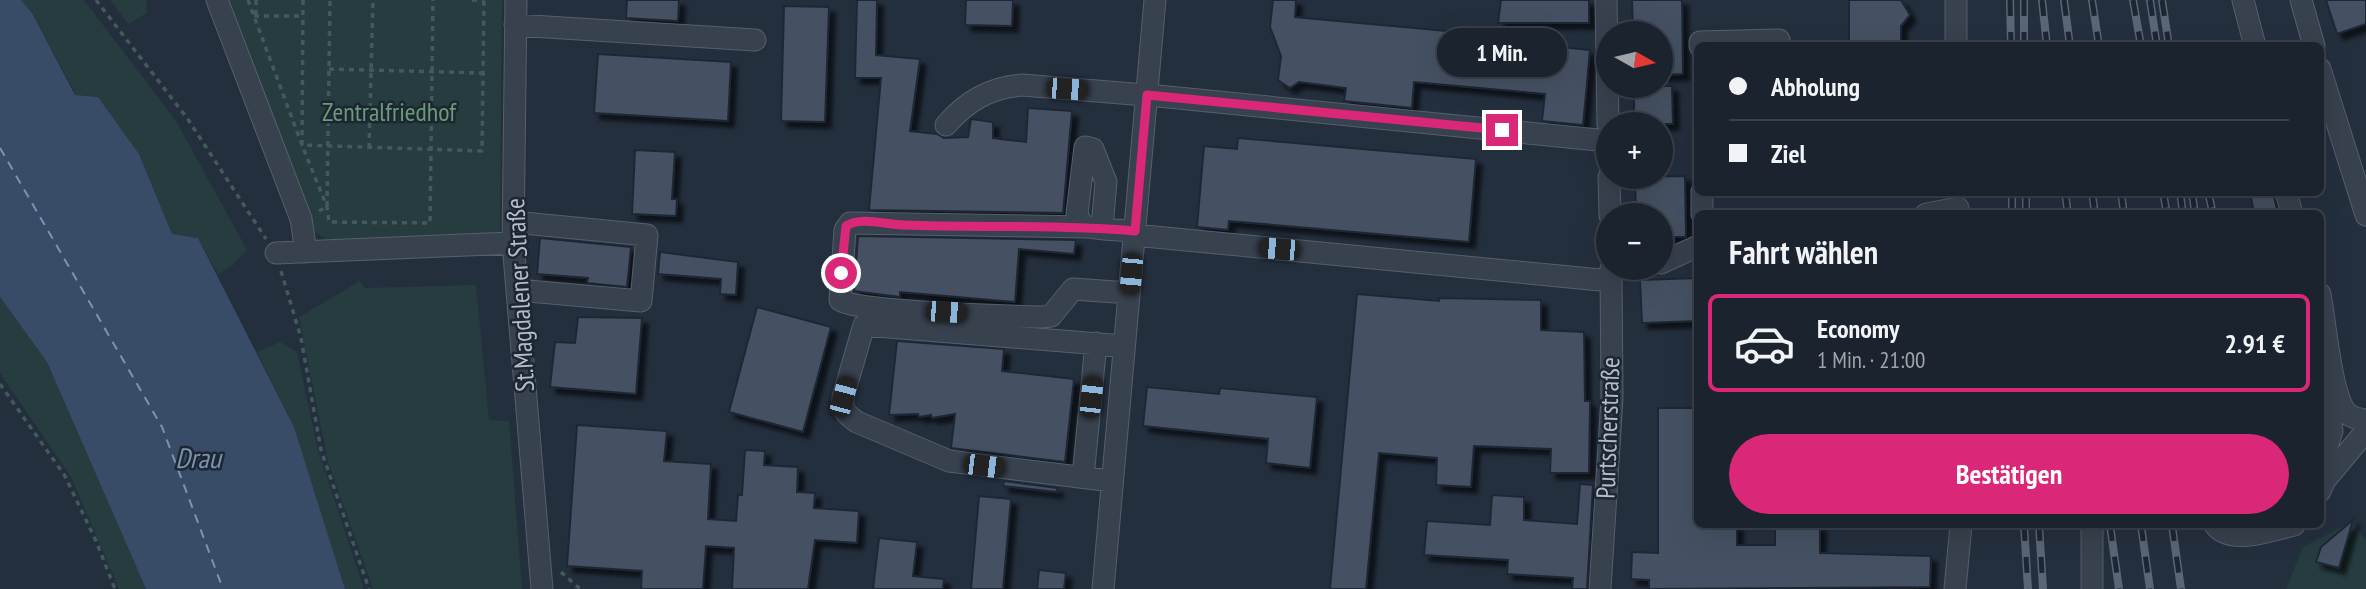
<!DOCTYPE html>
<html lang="de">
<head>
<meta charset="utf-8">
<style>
  :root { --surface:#1b232e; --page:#242b36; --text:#f1f3f6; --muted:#a0a4aa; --line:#39404a; --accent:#db2777 }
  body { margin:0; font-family:"PT Sans Narrow",sans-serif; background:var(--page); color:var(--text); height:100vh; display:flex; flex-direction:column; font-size:26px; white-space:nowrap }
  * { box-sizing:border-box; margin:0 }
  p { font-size:23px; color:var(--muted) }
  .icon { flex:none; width:38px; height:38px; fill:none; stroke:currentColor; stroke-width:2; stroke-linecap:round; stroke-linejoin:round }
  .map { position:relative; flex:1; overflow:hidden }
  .panel { position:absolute; left:1694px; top:210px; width:630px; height:318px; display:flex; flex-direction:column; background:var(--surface); border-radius:10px; box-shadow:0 7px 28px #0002,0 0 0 2px var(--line) }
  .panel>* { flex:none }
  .banner { position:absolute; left:1694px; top:42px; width:630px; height:154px; border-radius:10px; box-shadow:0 7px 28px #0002,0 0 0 2px var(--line); display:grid; align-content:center; height:154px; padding:0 35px; background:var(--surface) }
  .needle { width:46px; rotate:98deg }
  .buttons { position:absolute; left:1596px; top:21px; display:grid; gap:14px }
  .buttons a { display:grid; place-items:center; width:77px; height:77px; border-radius:50%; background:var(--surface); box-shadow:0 7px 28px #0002,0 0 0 2px var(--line); font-size:35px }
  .end { position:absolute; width:32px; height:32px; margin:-16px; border:9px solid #db2777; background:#fff; box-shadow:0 0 0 4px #fff }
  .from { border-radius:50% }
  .bubble { position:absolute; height:49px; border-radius:24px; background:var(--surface); box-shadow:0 7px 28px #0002,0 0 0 2px var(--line); font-size:23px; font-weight:700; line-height:49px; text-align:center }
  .car { position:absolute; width:21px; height:42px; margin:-21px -10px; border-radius:9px; box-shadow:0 0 5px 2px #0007; background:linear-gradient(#222 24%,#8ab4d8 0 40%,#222 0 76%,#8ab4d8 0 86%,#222 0) }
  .banner b { display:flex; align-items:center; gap:24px; height:66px; font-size:26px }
  .banner b+b { border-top:2px solid var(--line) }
  .banner i { width:18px; height:18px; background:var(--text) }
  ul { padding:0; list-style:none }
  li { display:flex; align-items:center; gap:21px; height:98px; margin:0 14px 10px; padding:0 21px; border:4px solid var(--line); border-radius:10px }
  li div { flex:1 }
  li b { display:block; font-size:26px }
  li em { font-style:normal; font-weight:700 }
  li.selected { border-color:var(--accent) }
  li>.icon { width:63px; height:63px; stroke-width:1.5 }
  h2 { padding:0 35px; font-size:32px; line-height:84px }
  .button { display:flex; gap:14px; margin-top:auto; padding:14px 35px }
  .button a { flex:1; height:80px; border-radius:42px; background:var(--accent); color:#fff; font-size:28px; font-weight:700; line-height:80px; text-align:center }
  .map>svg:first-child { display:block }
</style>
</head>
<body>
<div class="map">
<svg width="2366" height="589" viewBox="0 0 2366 589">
  <defs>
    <filter id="shadow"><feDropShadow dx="6" dy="6" stdDeviation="2" flood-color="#0009"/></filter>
  </defs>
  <rect width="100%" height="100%" fill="#242f3e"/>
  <path fill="#263c3f" d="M21 0H84L176 121 247 250 233 265 218 274 198 238 172 234 139 154 98 97 76 95 32 13Z
    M110 0H146L147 13 128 24Z
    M224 0H502L500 234 332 242 314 232Z
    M360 281 365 288 476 285 489 420 509 421 522 589H373L328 462 299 317Z
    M0 297 47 362 146 589H119L71 477 0 373Z
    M280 342 297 352 318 450 364 589H345L294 427 257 352Z
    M2352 522 2366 540V589H2286L2303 547Z"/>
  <path fill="#394c67" d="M0 0H21L32 13 75 95 98 97 139 154 172 234 198 238 294 427 345 589H146L47 362 0 297Z"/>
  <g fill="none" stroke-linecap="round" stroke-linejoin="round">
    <path stroke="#7c92b1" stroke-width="2" stroke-dasharray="9 7" stroke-linecap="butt" d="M0 148 162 427 223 589"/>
  </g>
  <path fill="#455162" stroke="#1f2835" stroke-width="2" filter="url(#shadow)" d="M627 0H679L678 21 626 18Z
    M857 0H877L876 55 920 59 910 131 937 134 944 138 968 137 971 119 993 122V138L1026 142 1028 108 1072 111 1063 213 869 210 881 78H855Z
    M966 0H1013L1012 26 965 25Z
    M1273 0H1296L1295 17 1501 36 1500 41 1590 50 1583 125 1542 121 1545 94 1414 82 1412 108 1344 101 1346 88 1299 82 1290 88 1278 80 1281 56 1270 27Z
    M1501 0H1589V23H1498Z
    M1632 0H1682L1683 74 1661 75V33H1633Z
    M1849 0H1901L1910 15 1901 26V46H1849Z
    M2326 0H2366V24L2337 34Z
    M784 6 829 7 825 122 781 121Z
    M598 54 731 62 728 121 594 113Z
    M1634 86H1672L1673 124H1634Z
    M1238 138 1476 159 1469 242 1229 221 1228 230 1197 227 1204 146 1237 149Z
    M635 150 675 152 672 199H677L676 216 632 214Z
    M1685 176 1686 237H1661V215H1636L1635 177Z
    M2250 192H2273L2278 214H2254Z
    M858 236 1076 240 1074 254 1019 249 1015 302 900 292V297L854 291Z
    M540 238 631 247 627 287 587 283 588 278 537 274Z
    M660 252 738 262 736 295 720 294 721 279 658 274Z
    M1698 278V321L1642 323 1640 280Z
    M1357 294 1439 301V298L1541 300V330L1584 332 1585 401H1590L1589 473H1550L1551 449 1474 446 1471 487 1436 485 1437 458 1379 453 1366 589H1330Z
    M757 307 831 327 803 432 729 412Z
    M578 317 642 318 636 394 550 387 555 342 575 343Z
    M897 341 1004 349 1002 371 1074 379 1065 462 951 448 955 414 932 418 931 415 919 417 918 414 889 415Z
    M1147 387 1219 394 1220 388 1317 397 1310 468 1266 463 1268 439 1143 426Z
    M1658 408H1698V525H1737V545H1775V525H1820V553L1931 556 1930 587 1649 589V580L1631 579 1632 552 1658 553Z
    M577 425 667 431 664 461 711 464 708 519 736 521 738 495H742L745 450 765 451 764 465 798 467 797 492 815 493 814 508 859 511 857 543 815 540 808 589H732L734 548 706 546 703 589H641L642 571 567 566Z
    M1004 481 1057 488V492L1003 486Z
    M1580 484 1593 485 1587 589H1572L1573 578 1507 574 1508 560 1424 555 1427 521 1490 525 1492 495 1524 497V520L1577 524Z
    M979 496 1011 499 1003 589H971Z
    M2353 520 2339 568 2316 562 2321 547Z
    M879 538 917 542 913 576 944 579 943 589H873Z
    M1039 570 1066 573 1064 589H1037Z"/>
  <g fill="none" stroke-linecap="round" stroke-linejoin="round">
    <defs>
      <path id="minor" d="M217 0 301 219 306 252
        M516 0 513 243 542 589
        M1606 0 1608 124
        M1956 0V46
        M2243 0 2255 46
        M2301 0 2314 46
        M515 25 755 40
        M1700 46V42L1779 40
        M2320 69 2366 215
        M946 125C967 101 989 88 1022 85L1158 96 1608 141
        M1609 177 1610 215
        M1702 192V214
        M2286 192 2292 214
        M1926 214 1958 208
        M513 222 647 235 641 301 517 290
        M1087 227 850 223 845 230 840 300C851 312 1014 316 1042 317L1051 316 1073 289 1129 293
        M1102 228 1106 182 1093 149 1085 147 1077 213 1081 225C1098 230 1117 230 1135 231
        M1134 235 1611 281
        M276 253 513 243
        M1661 263 1698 246
        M2320 294C2325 319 2331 395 2346 412 2351 418 2359 419 2366 420
        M2320 468 2332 431 2326 386
        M1083 477 1096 343
        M1112 481 949 461 857 422C846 414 842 411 843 397L864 325 1124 346
        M2320 491 2325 480 2366 431
        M2215 525C2231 546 2272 530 2294 525
        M1103 589 1155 0
        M1600 589 1612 398 1611 269
        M1955 589 1961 525
        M2092 589V525"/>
    </defs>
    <use href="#minor" stroke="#565f6c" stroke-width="23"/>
    <path stroke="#44595c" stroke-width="3.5" stroke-dasharray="5 5" stroke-linecap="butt" d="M96 0 187 118 266 239
      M248 0 302 145 482 151 484 0
      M256 0V15
      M303 0 302 145 327 207 329 222 430 223 433 0
      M472 0H484
      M254 16H303
      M329 69 483 73
      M369 148 373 0
      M319 211 327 207 330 0
      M281 271 301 338 321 450 369 589
      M0 384 65 476 96 541 115 589
      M561 572 580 589"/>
    <use href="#minor" stroke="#38414e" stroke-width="21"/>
    <defs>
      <path id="rail" d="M2010 0 2011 46
        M2024 0V46
        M2042 0 2047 46
        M2064 0 2070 46
        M2092 0 2099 46
        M2133 0 2141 46
        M2150 0 2157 46
        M2162 0 2169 46
        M2012 192V214
        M2026 192V214
        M2065 192 2068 214
        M2092 192 2095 214
        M2121 192 2124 214
        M2163 192 2167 214
        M2180 192 2183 214
        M2192 192 2195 214
        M2208 192 2213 214
        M2024 525 2028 589
        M2039 525 2043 589
        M2110 525 2119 589
        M2141 525 2150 589
        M2172 525 2181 589"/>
    </defs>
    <use href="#rail" stroke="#5a6575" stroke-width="8"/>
    <use href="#rail" stroke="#1d2633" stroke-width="5" stroke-dasharray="16" stroke-linecap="butt"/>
  </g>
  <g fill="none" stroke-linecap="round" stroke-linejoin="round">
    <path stroke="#db2777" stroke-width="9" d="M841 273 846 226C861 216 887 225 904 225 981 228 1058 224 1135 231L1147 95 1502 130"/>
  </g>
  <g text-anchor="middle" stroke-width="5" stroke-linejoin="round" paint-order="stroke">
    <g font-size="26" fill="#6b9a76" stroke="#1d2633">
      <text x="389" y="121">Zentralfriedhof</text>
    </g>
    <g font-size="26" fill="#b4bcc9" stroke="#1d2633">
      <text transform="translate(520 295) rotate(-93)" y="9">St.Magdalener Straße</text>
      <text transform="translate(1608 428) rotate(-88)" y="9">Purtscherstraße</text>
    </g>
    <g font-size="28" font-style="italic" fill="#7c92b1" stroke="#1d2633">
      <text x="198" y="468">Drau</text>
    </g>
  </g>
</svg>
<div class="buttons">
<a><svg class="needle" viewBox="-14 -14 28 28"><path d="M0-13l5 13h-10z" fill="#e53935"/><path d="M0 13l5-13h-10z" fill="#a0a4aa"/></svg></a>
<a>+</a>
<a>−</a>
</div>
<i class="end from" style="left:841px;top:273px"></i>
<i class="end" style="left:1502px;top:130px"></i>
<div class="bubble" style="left:1437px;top:28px;width:130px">1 Min.</div>
<i class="car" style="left:1067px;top:89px;rotate:94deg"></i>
<i class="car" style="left:1279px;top:249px;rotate:275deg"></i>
<i class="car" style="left:1131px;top:274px;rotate:185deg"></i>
<i class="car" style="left:946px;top:312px;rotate:93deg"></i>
<i class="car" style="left:843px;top:397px;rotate:15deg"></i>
<i class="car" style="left:1091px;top:397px;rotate:6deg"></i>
<i class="car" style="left:984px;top:466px;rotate:97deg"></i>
<div class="banner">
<b><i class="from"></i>Abholung</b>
<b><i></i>Ziel</b>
</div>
<section class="panel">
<h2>Fahrt wählen</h2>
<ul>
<li class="selected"><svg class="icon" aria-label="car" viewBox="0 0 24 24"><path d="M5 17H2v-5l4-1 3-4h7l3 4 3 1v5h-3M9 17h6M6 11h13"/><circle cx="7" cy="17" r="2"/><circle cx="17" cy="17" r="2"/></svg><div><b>Economy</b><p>1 Min. · 21:00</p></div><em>2.91 €</em></li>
</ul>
<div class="button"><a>Bestätigen</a></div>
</section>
</div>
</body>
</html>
